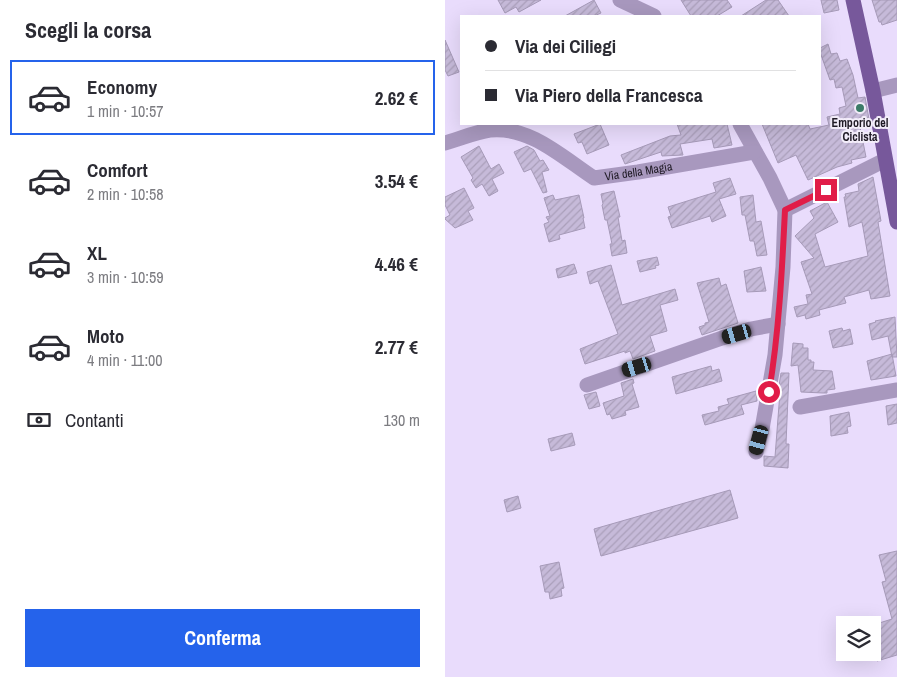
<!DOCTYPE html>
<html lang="it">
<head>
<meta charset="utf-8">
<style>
  :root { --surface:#fff; --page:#f7f7f7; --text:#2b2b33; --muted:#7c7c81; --line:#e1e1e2; --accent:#2563eb }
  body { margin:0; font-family:"Archivo Narrow",sans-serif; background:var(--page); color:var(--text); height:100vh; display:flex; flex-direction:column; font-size:19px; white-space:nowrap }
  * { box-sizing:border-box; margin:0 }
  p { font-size:16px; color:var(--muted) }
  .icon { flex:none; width:28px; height:28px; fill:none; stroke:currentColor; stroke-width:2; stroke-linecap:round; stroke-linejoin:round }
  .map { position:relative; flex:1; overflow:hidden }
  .panel { display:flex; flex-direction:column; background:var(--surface); width:445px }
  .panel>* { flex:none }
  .guide { position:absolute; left:15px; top:15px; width:361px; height:110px; border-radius:0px; box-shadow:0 5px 20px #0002; display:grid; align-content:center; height:110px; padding:0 25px; background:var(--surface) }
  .tools { position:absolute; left:391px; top:616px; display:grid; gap:10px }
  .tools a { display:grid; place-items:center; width:45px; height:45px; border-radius:0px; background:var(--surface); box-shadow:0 5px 20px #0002; font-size:25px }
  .end { position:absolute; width:22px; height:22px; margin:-11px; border:6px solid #e11d48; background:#fff; box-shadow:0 0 0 2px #fff }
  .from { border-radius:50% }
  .car { position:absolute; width:15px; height:30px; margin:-15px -8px; border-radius:6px; box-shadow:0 0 4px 1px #0007; background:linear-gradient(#222 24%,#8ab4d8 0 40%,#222 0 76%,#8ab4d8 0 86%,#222 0) }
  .guide b { display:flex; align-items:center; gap:18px; height:48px; font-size:19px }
  .guide b+b { border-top:1px solid var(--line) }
  .guide i { width:12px; height:12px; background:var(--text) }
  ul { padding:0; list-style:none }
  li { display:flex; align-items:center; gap:15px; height:75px; margin:0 10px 8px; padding:0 15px; border:2px solid transparent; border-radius:0px }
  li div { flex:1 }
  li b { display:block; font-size:19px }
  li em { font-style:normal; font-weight:700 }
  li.current { border-color:var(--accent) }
  li>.icon { width:45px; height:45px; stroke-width:1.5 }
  h2 { padding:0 25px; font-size:22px; line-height:60px }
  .pay { display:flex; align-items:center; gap:12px; height:55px; padding:0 25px; font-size:19px }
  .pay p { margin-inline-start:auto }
  .button { display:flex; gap:10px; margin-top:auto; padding:10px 25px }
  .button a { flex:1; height:58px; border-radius:0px; background:var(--accent); color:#fff; font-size:20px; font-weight:700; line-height:58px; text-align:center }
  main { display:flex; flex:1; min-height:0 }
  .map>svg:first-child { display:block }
</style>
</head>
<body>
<main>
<section class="panel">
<h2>Scegli la corsa</h2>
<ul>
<li class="current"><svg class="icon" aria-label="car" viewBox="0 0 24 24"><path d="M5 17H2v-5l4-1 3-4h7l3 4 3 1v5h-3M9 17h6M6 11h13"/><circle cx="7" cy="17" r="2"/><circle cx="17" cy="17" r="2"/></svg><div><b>Economy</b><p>1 min · 10:57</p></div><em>2.62 €</em></li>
<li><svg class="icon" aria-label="car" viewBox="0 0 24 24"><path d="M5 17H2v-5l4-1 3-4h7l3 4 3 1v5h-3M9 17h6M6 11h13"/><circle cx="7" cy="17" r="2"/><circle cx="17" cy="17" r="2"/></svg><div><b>Comfort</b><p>2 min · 10:58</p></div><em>3.54 €</em></li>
<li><svg class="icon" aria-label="car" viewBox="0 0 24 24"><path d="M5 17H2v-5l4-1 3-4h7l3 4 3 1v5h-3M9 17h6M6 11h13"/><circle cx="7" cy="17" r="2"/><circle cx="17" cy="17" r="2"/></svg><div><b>XL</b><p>3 min · 10:59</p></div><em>4.46 €</em></li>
<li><svg class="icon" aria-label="car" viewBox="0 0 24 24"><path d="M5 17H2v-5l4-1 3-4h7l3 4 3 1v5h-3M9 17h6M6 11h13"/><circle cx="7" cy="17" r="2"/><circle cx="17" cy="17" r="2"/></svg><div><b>Moto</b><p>4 min · 11:00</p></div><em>2.77 €</em></li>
</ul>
<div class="pay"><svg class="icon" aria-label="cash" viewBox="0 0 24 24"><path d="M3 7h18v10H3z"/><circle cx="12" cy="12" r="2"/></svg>Contanti<p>130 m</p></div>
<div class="button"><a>Conferma</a></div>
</section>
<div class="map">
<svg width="452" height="677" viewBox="0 0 452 677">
  <defs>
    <pattern id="building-hatch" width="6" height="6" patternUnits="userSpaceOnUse" patternTransform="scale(1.25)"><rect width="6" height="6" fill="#c6bad9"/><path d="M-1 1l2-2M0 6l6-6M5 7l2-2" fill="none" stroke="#aa9fba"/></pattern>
  </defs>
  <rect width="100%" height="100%" fill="#e9dcfc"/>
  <path fill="url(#building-hatch)" stroke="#a69ab8" d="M53 0H96L74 12 71 7 60 13Z
    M149 0 156 13 149 16H120Z
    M236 0H282L287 7 272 16H246Z
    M321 0H333L344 16H296Z
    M376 0H392L394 10 379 13Z
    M427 0H452V20L437 25 436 22H434Z
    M0 40 14 72 3 76 0 70Z
    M383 44 386 54 392 53 395 61 402 59 408 75 413 98 420 97 424 119 418 120 419 126 415 127 421 157 406 160 407 163 392 167 363 180 351 155 333 163 317 124H363L365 129 384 125 382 117 395 114 394 108 401 106 397 87 391 88 389 79 385 80 375 52V48Z
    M155 124 164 145 142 154 137 142 133 143 129 134Z
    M232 124H282L287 145 269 148 267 139 235 144 238 155 217 156 216 152 180 164 176 155 225 136 236 135Z
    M34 146 46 169 54 164 59 173 47 179 53 191 44 196 37 184 31 188 26 180 28 178 16 157Z
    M82 146 89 150 95 161 98 160 104 170 97 172 102 192 98 193 86 169 79 172 69 152Z
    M428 177 436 221 433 222 445 296 426 299 424 290 399 297 401 303 374 310 375 315 361 319 360 315 352 317 349 307 363 304 361 295 367 294 356 262 369 258 350 236 369 218 365 211 382 202 393 222 370 234 380 267 423 256 417 222 404 227 399 197H401L400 194 414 191 413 184Z
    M285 178 291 194 274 199 281 216 267 222 265 216 227 228 223 217 226 216 223 207 271 192 268 183Z
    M19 188 29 208 23 211 28 220 10 228 0 219V218L5 215 0 205V197Z
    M169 191 175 217H173L177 241 180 240 182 253 167 256 165 244H167L162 220H160L157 205 158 204 156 194Z
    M108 195 110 200 134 195 139 218H138L140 228 114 235 115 239 104 242 99 224 104 222 101 217 105 216 99 198Z
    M308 195 311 222 316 221 322 255 312 256 309 241H305L300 215H297L295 197Z
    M212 257 214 265 210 266 211 268 195 272 192 261Z
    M129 264 132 273 113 278 111 269Z
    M166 265 177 305 230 289 233 300 215 305 222 331 205 336 210 351 188 359 185 351 180 353V351L140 364 135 349 173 334 153 281 145 284 142 272Z
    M316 267 321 291 302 292 299 271Z
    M274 278 276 286 281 284 293 323 257 335 254 327 260 325V323L264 322 252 283Z
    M450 317 452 357H447L443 336 427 340 424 324 431 322 430 321Z
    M397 328 398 331 405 329 408 344 388 348 384 331Z
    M348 343 358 344V348H363V360H366V362H369L368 370 387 371 390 389 382 390V393H378L356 392 353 365 346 366Z
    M447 354 451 376 426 380 422 361Z
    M266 366 267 371 274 369 277 381 231 394 227 377Z
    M336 373H344L341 444H344L343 468 319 466V456L330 457 335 392H333Z
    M188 379 189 383 187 384 194 407 180 411 181 415 167 419 165 414 162 415 158 403 179 396 176 383Z
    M311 391 312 401 296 405 299 414 260 425 257 415 274 411 273 407 284 404 282 399Z
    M151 392 155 406 144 409 139 395Z
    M452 404V423L443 425 441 406Z
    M404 412 406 426 402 427 403 433 386 436 385 416Z
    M127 433 130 445 106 451 103 439Z
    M285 490 293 518 156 556 149 529Z
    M73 496 76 508 62 512 59 500Z
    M452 551V655L432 661 428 647V625L447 619 437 582 441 581 434 555Z
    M114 562 119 588 116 589 117 596 105 599 104 592H100L95 566Z"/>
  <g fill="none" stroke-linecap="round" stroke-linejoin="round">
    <g stroke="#a898be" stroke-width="15">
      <path d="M175 0 209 16"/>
      <path d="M428 91 452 85"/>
      <path d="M295 124 325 178 340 210 338 267 330 355 317 429 311 452"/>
      <path id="s1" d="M0 143C15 139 30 132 45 130 85 126 117 157 149 178L193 172 309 152"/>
      <path d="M340 210 440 160"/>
      <path d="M142 385 277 338 306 329 333 324"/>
      <path d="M355 407 452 390"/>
    </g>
    <path stroke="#77589b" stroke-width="15" d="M408 0 428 91 452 222"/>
  </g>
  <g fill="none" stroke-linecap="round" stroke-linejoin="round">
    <path stroke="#e11d48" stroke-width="6" d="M324 392C334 332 337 271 340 210L381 190"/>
  </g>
  <circle fill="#3c7b68" stroke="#f3edfa" stroke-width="2" cx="415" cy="108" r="5"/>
  <g text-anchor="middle" stroke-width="4" stroke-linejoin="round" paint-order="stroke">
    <g font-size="12" font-weight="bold" fill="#1f1a25" stroke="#f3edfa">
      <text x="415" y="127">Emporio del<tspan x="415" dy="14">Ciclista</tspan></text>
    </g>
    <g font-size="12" fill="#1f1a25" stroke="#f3edfa">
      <text dy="4" stroke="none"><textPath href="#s1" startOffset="209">Via della Magia</textPath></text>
    </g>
  </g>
</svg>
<div class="tools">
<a><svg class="icon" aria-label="layers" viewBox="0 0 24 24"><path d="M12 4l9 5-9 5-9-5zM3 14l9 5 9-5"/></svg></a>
</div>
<i class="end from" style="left:324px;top:392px"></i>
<i class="end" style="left:381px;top:190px"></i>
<i class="car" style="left:292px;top:334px;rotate:254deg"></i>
<i class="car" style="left:192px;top:367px;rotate:253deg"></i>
<i class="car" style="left:314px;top:440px;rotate:195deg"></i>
<div class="guide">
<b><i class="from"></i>Via dei Ciliegi</b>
<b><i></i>Via Piero della Francesca</b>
</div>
</div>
</main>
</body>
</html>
